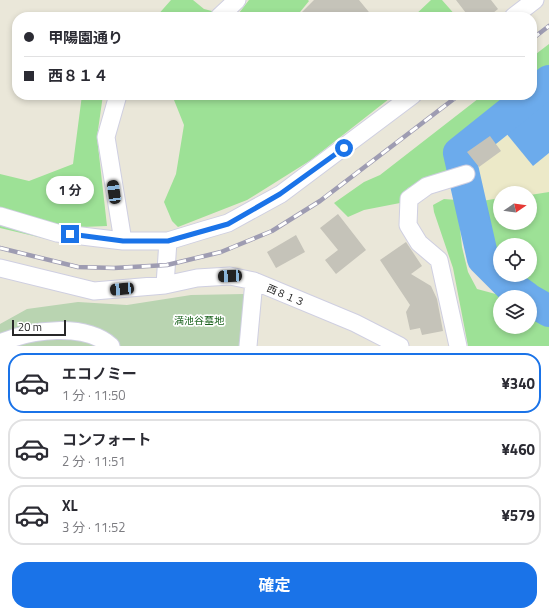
<!DOCTYPE html>
<html lang="ja">
<head>
<meta charset="utf-8">
<style>
  :root { --surface:#fff; --page:#f2f2f3; --text:#2b2b33; --muted:#7c7c81; --line:#e1e1e2; --accent:#1a73e8 }
  body { margin:0; font-family:"Titillium Web","Noto Sans JP",sans-serif; background:var(--page); color:var(--text); height:100vh; display:flex; flex-direction:column; font-size:15px; white-space:nowrap }
  * { box-sizing:border-box; margin:0 }
  p { font-size:13px; color:var(--muted) }
  .icon { flex:none; width:22px; height:22px; fill:none; stroke:currentColor; stroke-width:2; stroke-linecap:round; stroke-linejoin:round }
  .map { position:relative; height:346px; overflow:hidden }
  .panel { display:flex; flex-direction:column; background:var(--surface); flex:1 }
  .panel>* { flex:none }
  .banner { position:absolute; left:12px; top:12px; width:525px; height:88px; border-radius:16px; box-shadow:0 2px 6px #0003; display:grid; align-content:center; height:88px; padding:0 12px; background:var(--surface) }
  .needle { width:26px; rotate:77deg }
  .buttons { position:absolute; left:493px; top:186px; display:grid; gap:8px }
  .buttons a { display:grid; place-items:center; width:44px; height:44px; border-radius:50%; background:var(--surface); box-shadow:0 2px 6px #0003; font-size:20px }
  .scale { position:absolute; left:12px; bottom:10px; width:54px; box-sizing:border-box; padding-left:4px; border:2px solid #282828; border-top:0; font-size:11px; line-height:14px; white-space:nowrap; color:#282828; -webkit-text-stroke:3px #fff; paint-order:stroke }
  .end { position:absolute; width:18px; height:18px; margin:-9px; border:5px solid #1a73e8; background:#fff; box-shadow:0 0 0 2px #fff }
  .from { border-radius:50% }
  .bubble { position:absolute; height:28px; border-radius:14px; background:var(--surface); box-shadow:0 2px 6px #0003; font-size:13px; font-weight:700; line-height:28px; text-align:center }
  .car { position:absolute; width:12px; height:24px; margin:-12px -6px; border-radius:5px; box-shadow:0 0 3px 1px #0007; background:linear-gradient(#222 24%,#8ab4d8 0 40%,#222 0 76%,#8ab4d8 0 86%,#222 0) }
  .banner b { display:flex; align-items:center; gap:14px; height:38px; font-size:15px }
  .banner b+b { border-top:1px solid var(--line) }
  .banner i { width:10px; height:10px; background:var(--text) }
  ul { padding:7px 0 0; list-style:none }
  li { display:flex; align-items:center; gap:12px; height:60px; margin:0 8px 6px; padding:0 4px; border:2px solid var(--line); border-radius:16px }
  li div { flex:1 }
  li b { display:block; font-size:15px }
  li em { font-style:normal; font-weight:700 }
  li.selected { border-color:var(--accent) }
  li>.icon { width:36px; height:36px; stroke-width:1.5 }
  .cta { display:flex; gap:8px; margin-top:auto; padding:8px 12px }
  .cta a { flex:1; height:46px; border-radius:16px; background:var(--accent); color:#fff; font-size:16px; font-weight:700; line-height:46px; text-align:center }
  .map>svg:first-child { display:block }
</style>
</head>
<body>
<div class="map">
<svg width="549" height="346" viewBox="0 0 549 346">
  <rect width="100%" height="100%" fill="#eae7d9"/>
  <path fill="#ece9c8" d="M549 88V192L530 195V193H500V198L482 201 466 152Z"/>
  <path fill="#9de196" d="M171 0H193L204 9 235 17H156Z
    M249 0H308L309 1 296 17H236Z
    M431 0H442L457 17H413Z
    M549 44V87L464 153 468 167 408 188 400 203 364 210 348 217 334 203 364 182 380 175 483 95H532V57Z
    M82 95H103L97 137 107 226 82 227 55 241 0 228V174L29 181 73 164Z
    M172 95H394L311 160 247 200 178 227 172 221 164 202 176 174 184 125Z
    M549 192V293L511 275H530V245H500V261L482 201 500 198V223H530V195Z
    M444 199 457 200 462 247 468 272 477 289 507 297H500V327H530V303L531 304 549 313V346H468L453 268 434 212 433 205Z"/>
  <path fill="#b9d4b1" d="M244 294 240 346H0V324L27 309 78 302 127 305 191 295Z"/>
  <path fill="#6cabec" d="M549 97V153L533 166 506 133Z"/>
  <g fill="none" stroke-linecap="round" stroke-linejoin="round">
    <path stroke="#6cabec" stroke-width="32" d="M526 297 509 285 483 259 459 153 549 81
      M530 300 549 311"/>
  </g>
  <path fill="#c5c3b9" d="M314 0H359L373 17H297Z
    M456 0H491L498 9 488 17H469Z
    M490 136 501 151 479 167 467 152Z
    M338 214 366 250 336 274 325 260 338 250 320 228Z
    M296 235 305 252 276 268 267 252Z
    M406 242 422 266 411 274 431 286 437 299 443 331 422 335 420 328 410 330 406 312 410 305 380 260Z"/>
  <g fill="none" stroke-linecap="round" stroke-linejoin="round">
    <defs>
      <path id="minor" d="M219 17 237 0
        M513 17 535 0
        M118 95 106 137 123 241
        M0 216 57 233 123 241H168L204 230 228 223 281 194 413 95
        M0 268 94 291 165 285 197 278 230 276 254 281 355 323 400 346
        M165 285 168 241
        M0 343C30 330 84 322 111 346
        M248 346 254 281
        M458 346 439 260 419 243 408 225 409 199 427 186 466 174"/>
    </defs>
    <use href="#minor" stroke="#cfcfe1" stroke-width="19"/>
    <use href="#minor" stroke="#fff" stroke-width="17"/>
    <defs>
      <path id="rail" d="M532 39 549 26
        M0 248 78 267 114 268 167 265 221 252 272 231 320 201 459 95"/>
    </defs>
    <use href="#rail" stroke="#9e9cb2" stroke-width="4.5"/>
    <use href="#rail" stroke="#fff" stroke-width="3" stroke-dasharray="9" stroke-linecap="butt"/>
  </g>
  <g fill="none" stroke-linecap="round" stroke-linejoin="round">
    <path stroke="#1a73e8" stroke-width="5" d="M70 234 123 241H168L228 224 280 194 344 148"/>
  </g>
  <g text-anchor="middle" stroke-width="3.5" stroke-linejoin="round" paint-order="stroke">
    <g font-size="10" fill="#282828" stroke="#fff">
      <text transform="translate(286 295) rotate(23)" y="4">西８１３</text>
    </g>
    <g font-size="10" fill="#1a621c" stroke="#fff">
      <text x="199" y="324">満池谷墓地</text>
    </g>
  </g>
</svg>
<div class="buttons">
<a><svg class="needle" viewBox="-14 -14 28 28"><path d="M0-13l5 13h-10z" fill="#e53935"/><path d="M0 13l5-13h-10z" fill="#7c7c81"/></svg></a>
<a><svg class="icon" aria-label="locate" viewBox="0 0 24 24"><circle cx="12" cy="12" r="6"/><path d="M12 2v4M12 18v4M2 12h4M18 12h4"/></svg></a>
<a><svg class="icon" aria-label="layers" viewBox="0 0 24 24"><path d="M12 4l9 5-9 5-9-5zM3 14l9 5 9-5"/></svg></a>
</div>
<div class="scale">20 m</div>
<i class="end from" style="left:344px;top:148px"></i>
<i class="end" style="left:70px;top:234px"></i>
<div class="bubble" style="left:46px;top:176px;width:48px">1 分</div>
<i class="car" style="left:114px;top:192px;rotate:352deg"></i>
<i class="car" style="left:230px;top:276px;rotate:267deg"></i>
<i class="car" style="left:122px;top:289px;rotate:265deg"></i>
<div class="banner">
<b><i class="from"></i>甲陽園通り</b>
<b><i></i>西８１４</b>
</div>
</div>
<section class="panel">
<ul>
<li class="selected"><svg class="icon" aria-label="car" viewBox="0 0 24 24"><path d="M5 17H2v-5l4-1 3-4h7l3 4 3 1v5h-3M9 17h6M6 11h13"/><circle cx="7" cy="17" r="2"/><circle cx="17" cy="17" r="2"/></svg><div><b>エコノミー</b><p>1 分 · 11:50</p></div><em>¥340</em></li>
<li><svg class="icon" aria-label="car" viewBox="0 0 24 24"><path d="M5 17H2v-5l4-1 3-4h7l3 4 3 1v5h-3M9 17h6M6 11h13"/><circle cx="7" cy="17" r="2"/><circle cx="17" cy="17" r="2"/></svg><div><b>コンフォート</b><p>2 分 · 11:51</p></div><em>¥460</em></li>
<li><svg class="icon" aria-label="car" viewBox="0 0 24 24"><path d="M5 17H2v-5l4-1 3-4h7l3 4 3 1v5h-3M9 17h6M6 11h13"/><circle cx="7" cy="17" r="2"/><circle cx="17" cy="17" r="2"/></svg><div><b>XL</b><p>3 分 · 11:52</p></div><em>¥579</em></li>
</ul>
<div class="cta"><a>確定</a></div>
</section>
</body>
</html>
